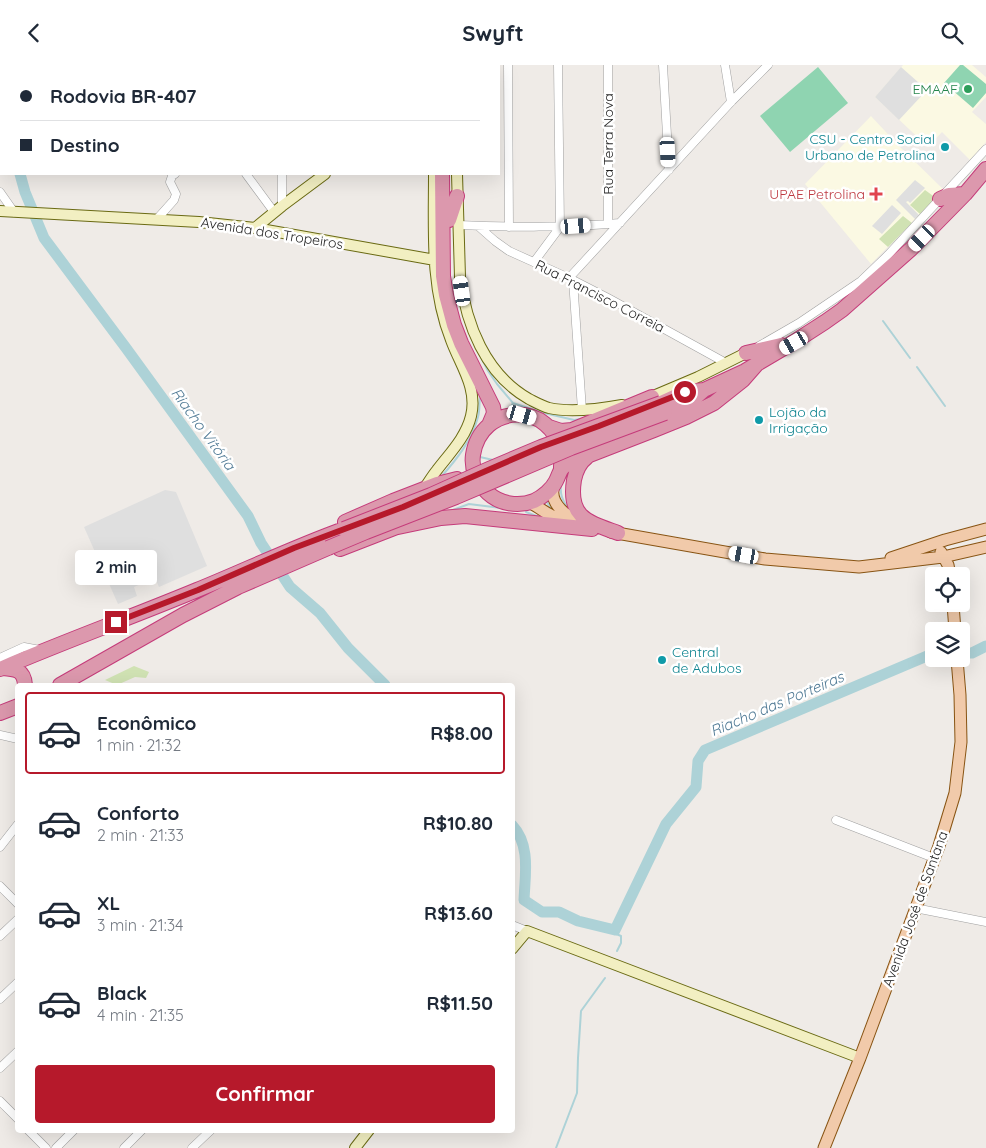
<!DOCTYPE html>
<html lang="pt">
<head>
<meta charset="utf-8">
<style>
  :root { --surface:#fff; --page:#f2f2f3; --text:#1f2937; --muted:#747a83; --line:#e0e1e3; --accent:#b6192b }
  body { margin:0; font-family:Quicksand,sans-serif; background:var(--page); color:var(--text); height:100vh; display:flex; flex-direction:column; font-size:19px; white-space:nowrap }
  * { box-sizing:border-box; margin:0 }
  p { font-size:16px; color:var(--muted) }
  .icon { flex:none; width:28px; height:28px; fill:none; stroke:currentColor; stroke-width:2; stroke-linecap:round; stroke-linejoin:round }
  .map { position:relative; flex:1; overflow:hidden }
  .side { position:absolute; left:15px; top:618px; width:500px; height:450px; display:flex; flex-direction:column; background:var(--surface); border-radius:5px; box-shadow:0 5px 20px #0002 }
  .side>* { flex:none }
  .hud { position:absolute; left:0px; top:0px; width:500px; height:110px; box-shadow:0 5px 20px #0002; display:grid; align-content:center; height:110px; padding:0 20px; background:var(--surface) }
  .controls { position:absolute; left:925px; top:502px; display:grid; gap:10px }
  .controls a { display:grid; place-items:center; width:45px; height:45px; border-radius:5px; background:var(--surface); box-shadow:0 5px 20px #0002; font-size:25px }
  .end { position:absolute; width:22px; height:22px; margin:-11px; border:6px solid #b6192b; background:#fff; box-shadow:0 0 0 2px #fff }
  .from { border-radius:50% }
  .bubble { position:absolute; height:35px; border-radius:5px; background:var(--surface); box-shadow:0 5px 20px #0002; font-size:16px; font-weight:800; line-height:35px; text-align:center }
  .car { position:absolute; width:15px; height:30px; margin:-15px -8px; border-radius:6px; box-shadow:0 0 4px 1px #0007; background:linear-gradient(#fff 24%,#345 0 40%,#fff 0 76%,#345 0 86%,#fff 0) }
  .hud b { display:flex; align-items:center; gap:18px; height:48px; font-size:19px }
  .hud b+b { border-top:1px solid var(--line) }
  .hud i { width:12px; height:12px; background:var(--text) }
  ul { padding:9px 0 0; list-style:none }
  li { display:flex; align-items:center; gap:15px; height:82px; margin:0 10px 8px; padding:0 10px; border:2px solid transparent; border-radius:5px }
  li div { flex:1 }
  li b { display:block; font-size:19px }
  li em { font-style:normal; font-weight:800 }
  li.active { border-color:var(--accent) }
  li>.icon { width:45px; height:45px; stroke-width:1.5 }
  .cta { display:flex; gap:10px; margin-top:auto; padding:10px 20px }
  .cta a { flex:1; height:58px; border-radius:5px; background:var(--accent); color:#fff; font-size:20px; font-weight:800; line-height:58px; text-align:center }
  header { display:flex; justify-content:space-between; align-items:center; height:65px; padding:0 20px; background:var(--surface); font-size:22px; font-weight:800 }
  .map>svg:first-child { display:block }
</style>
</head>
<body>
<header><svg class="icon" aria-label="back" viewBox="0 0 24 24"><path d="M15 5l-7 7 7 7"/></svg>Swyft<svg class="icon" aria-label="search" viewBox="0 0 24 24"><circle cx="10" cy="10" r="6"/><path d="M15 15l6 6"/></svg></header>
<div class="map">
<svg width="986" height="1083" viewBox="0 0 986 1083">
  <rect width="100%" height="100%" fill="#efebe7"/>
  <path fill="#fbf9e3" d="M903 0H972L986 12V32L972 47 986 59V77L970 95 942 67 928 82 875 32Z
    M871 51 899 81 944 125 871 199 805 119Z"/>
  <path fill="#d0e2b3" d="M925 125 936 133 920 149 910 140Z
    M903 151 912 158 888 182 879 174Z
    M134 601 149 607 146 613 135 612 117 620 105 615Z"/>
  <path fill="#8fd4b1" d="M960 0H963L986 19V28L973 43 944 18Z
    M818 2 848 38 790 87 760 51Z"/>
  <path fill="#dfdfdf" d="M901 2 927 25 899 55 875 32Z
    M915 115 925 123 910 138 908 136 906 137 919 150 915 154 896 135Z
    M892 140 901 148 882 169 872 161Z
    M165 425 176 427 207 501 159 522 155 513 134 522 137 531 118 539 84 462Z"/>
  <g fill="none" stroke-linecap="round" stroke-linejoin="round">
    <path stroke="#add2d7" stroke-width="2" d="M883 256 910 293
      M481 292 488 306 497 319 513 338 540 347 574 355 581 354
      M917 302 945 341
      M509 346 513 338
      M480 392 493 395
      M441 412C457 394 472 375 478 352 480 346 479 339 480 333
      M561 420C560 429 562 435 568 443
      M546 436 551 443 554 446
      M527 444 526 447 539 452
      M450 446 469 439 501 443
      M615 865 614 868 621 871V878L617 886
      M556 1083 577 1028 578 993 581 946 605 913"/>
    <path stroke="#add2d7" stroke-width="11" d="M0 75 1 77
      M20 109 25 127 44 173 126 283 248 451 261 478 290 522 320 548 348 583 385 620
      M961 588H972L986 581
      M512 760C531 780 525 810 524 835L542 847H559L578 856 615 865 666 759 696 722 698 696 705 685 927 591 934 590"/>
    <defs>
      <path id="street" d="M164 0 165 1
        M180 0V1
        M231 0V1
        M282 0V1
        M331 0V1
        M382 0V1
        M508 0 509 162
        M663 0 669 105
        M725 0 731 37
        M246 109 274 147
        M282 109V141
        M0 127 14 147
        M157 154 174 135 176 129 170 117 172 111 175 109
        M608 159V0
        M458 160C513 162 565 163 620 158
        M478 161 495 176 509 186 569 213 608 233 726 298
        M534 197 560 162 558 0
        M569 213 731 37 768 0
        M573 215 582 345
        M759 281 799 258 861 216 888 190 986 84
        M0 593 24 582 40 585
        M0 670 18 674
        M836 755 934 793
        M0 782 18 759
        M0 821 18 839
        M915 843 986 857
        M512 860 527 866
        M0 871 18 854
        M0 934 18 917
        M0 1003 18 986
        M0 1036 18 1054
        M28 1065 46 1083
        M56 1083 74 1065
        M124 1083 142 1065
        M192 1083 211 1065"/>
      <path id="secondary" d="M432 0V1
        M455 0V1
        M457 109 460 212C466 259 485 309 529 334 535 337 542 341 549 343 571 348 600 344 622 340
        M0 146 199 157 255 163 435 195
        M255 163 282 141 325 109
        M646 334 698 312 746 288
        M424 424C428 418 432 411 437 405 450 388 466 372 471 351 478 323 460 300 451 275 430 222 434 165 434 109
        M512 884 527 866 860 993
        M355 1083 369 1065"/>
      <path id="primary" d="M556 417C555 420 553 422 553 425 551 439 567 452 578 456
        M529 437C544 445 551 453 569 458
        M611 467 765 494 859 502 943 492 986 482
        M941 487 948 500 950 511
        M891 493 945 475 986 464
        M953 539 955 566
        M824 1083 860 993 939 781 955 728 961 677 960 630 957 594"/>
      <path id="highway" d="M440 0V1
        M442 109 443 211 446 230 454 260 461 278 493 342 494 348 489 360
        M940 134 949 130 965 129
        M449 155 457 131
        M746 288 781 280
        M661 338 685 327 704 325
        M665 348 689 338 704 325 745 306 794 277 825 257 842 245 911 184 965 129 986 104
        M549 362 561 366 572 365 652 332
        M587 392C579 398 576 405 574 415 568 453 588 457 618 468
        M561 403C561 398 562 393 561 388 553 336 481 337 473 390 471 404 477 418 488 428 500 439 518 442 534 436 543 432 552 424 556 416 561 406 559 404 569 398L654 365 686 352 714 338 743 315 757 299
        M345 457 393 436 437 419 457 414
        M398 462 441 453 465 451 592 464
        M340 484 407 458
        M3 603C16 604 24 605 25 620
        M0 604C65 576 132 552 197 525 246 505 294 482 344 464
        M60 620 183 550 238 522 328 483
        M0 648 18 641"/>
    </defs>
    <use href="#street" stroke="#a0a0a0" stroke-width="9"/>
    <use href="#secondary" stroke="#6a6a13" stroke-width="12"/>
    <use href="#primary" stroke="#885413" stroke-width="13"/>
    <use href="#highway" stroke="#c53b7a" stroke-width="16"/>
    <use href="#street" stroke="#fff" stroke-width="8"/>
    <use href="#secondary" stroke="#f2efc2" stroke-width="10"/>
    <use href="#primary" stroke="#f1caaa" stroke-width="11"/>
    <use href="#highway" stroke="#dc98ad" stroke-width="14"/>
    <defs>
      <path id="highway-bridge" d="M344 464 431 430 489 404 541 382 661 338
        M328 483 366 467 456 432 571 383 665 348"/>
    </defs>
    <use href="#highway-bridge" stroke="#c53b7a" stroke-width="16" stroke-linecap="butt"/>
    <use href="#highway-bridge" stroke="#dc98ad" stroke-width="14"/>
  </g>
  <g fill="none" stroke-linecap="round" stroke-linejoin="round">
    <path stroke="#b6192b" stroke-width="6" d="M116 557 198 525 294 483 403 442 541 382 599 361 685 327"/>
  </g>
  <circle fill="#2e9e5b" stroke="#fff" stroke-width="2" cx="968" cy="24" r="5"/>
  <g fill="#0f9aa8" stroke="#fff" stroke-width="2">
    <circle cx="945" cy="82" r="5"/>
    <circle cx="759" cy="355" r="5"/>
    <circle cx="662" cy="595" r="5"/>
  </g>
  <path fill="#e0444e" stroke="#fff" stroke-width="2" d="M873.5 121.5h5v5h5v5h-5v5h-5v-5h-5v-5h5z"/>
  <g text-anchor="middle" stroke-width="5" stroke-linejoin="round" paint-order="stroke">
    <g font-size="14" fill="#27864d" stroke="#fff" text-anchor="end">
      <text x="958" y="29">EMAAF</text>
    </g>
    <g font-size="14" fill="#0d838f" stroke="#fff" text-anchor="start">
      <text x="935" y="79" text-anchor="end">CSU - Centro Social<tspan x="935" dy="16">Urbano de Petrolina</tspan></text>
      <text x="769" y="352">Lojão da<tspan x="769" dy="16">Irrigação</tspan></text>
      <text x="672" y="592">Central<tspan x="672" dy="16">de Adubos</tspan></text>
    </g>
    <g font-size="14" fill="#1f1f1f" stroke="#fff">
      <text transform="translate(608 79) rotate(-90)" y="5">Rua Terra Nova</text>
      <text transform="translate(272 168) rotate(9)" y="5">Avenida dos Tropeiros</text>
      <text transform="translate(600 231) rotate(27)" y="5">Rua Francisco Correia</text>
      <text transform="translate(915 844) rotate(-70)" y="5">Avenida José de Santana</text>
    </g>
    <g font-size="14" fill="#be3a42" stroke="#fff" text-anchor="end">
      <text x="865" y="134">UPAE Petrolina</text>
    </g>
    <g font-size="15" font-style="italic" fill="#507a95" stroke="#fff">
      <text transform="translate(203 364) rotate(54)" y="5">Riacho Vitória</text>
      <text transform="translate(777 639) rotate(-23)" y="5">Riacho das Porteiras</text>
    </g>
  </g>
</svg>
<div class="controls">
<a><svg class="icon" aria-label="locate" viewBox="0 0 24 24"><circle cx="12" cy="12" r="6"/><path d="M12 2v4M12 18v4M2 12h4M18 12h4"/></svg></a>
<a><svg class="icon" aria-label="layers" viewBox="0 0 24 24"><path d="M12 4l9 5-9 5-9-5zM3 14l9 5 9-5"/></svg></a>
</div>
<i class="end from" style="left:685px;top:327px"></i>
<i class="end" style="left:116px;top:557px"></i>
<div class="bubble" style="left:75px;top:485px;width:82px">2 min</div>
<i class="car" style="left:668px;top:87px;rotate:177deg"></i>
<i class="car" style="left:576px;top:161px;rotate:86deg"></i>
<i class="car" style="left:922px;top:173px;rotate:224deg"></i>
<i class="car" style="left:462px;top:226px;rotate:352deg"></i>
<i class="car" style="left:794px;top:278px;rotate:240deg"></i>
<i class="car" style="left:522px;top:350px;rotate:106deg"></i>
<i class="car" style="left:744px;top:490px;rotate:280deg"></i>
<div class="hud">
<b><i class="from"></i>Rodovia BR-407</b>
<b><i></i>Destino</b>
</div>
<section class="side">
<ul>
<li class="active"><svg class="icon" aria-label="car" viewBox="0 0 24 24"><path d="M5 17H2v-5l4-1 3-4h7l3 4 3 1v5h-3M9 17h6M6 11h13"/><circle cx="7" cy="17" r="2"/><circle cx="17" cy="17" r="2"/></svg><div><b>Econômico</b><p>1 min · 21:32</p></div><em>R$8.00</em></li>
<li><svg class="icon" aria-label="car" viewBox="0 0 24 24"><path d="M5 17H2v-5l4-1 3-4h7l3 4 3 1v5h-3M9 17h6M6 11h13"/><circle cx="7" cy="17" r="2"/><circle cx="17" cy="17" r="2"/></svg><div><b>Conforto</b><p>2 min · 21:33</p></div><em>R$10.80</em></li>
<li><svg class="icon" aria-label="car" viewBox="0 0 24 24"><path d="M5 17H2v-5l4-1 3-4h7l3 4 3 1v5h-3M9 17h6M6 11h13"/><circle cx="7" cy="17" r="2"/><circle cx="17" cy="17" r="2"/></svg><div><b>XL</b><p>3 min · 21:34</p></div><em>R$13.60</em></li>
<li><svg class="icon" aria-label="car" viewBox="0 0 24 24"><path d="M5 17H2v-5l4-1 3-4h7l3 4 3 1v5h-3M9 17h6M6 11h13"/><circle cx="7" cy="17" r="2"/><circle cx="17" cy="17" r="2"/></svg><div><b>Black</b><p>4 min · 21:35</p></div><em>R$11.50</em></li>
</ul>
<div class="cta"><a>Confirmar</a></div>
</section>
</div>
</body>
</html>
